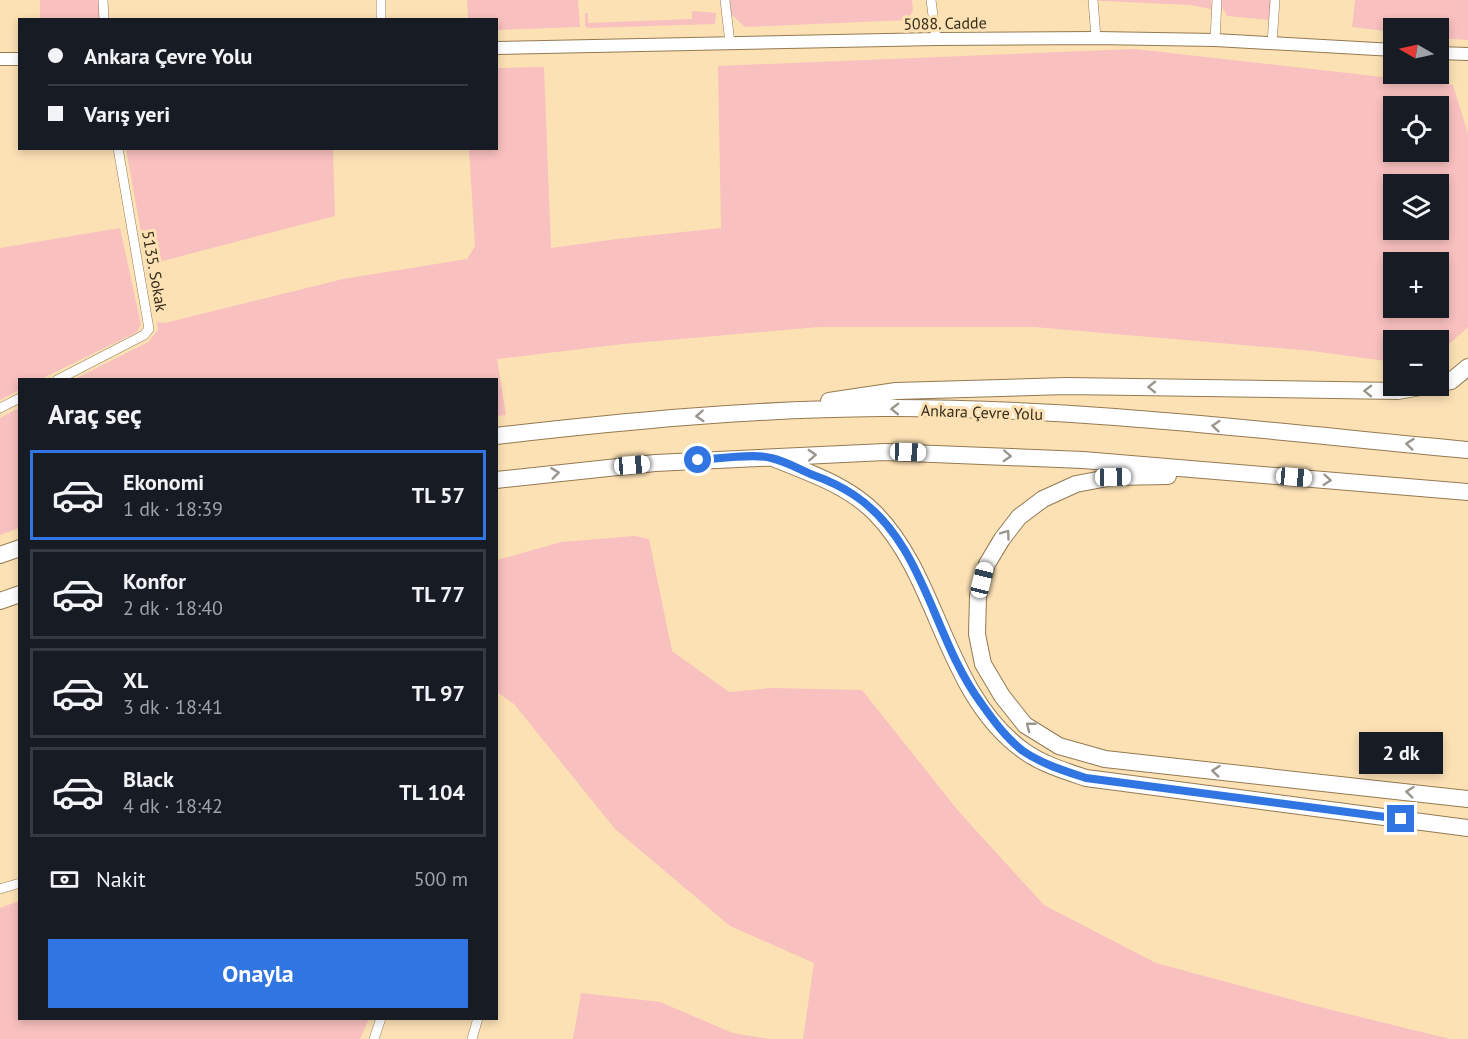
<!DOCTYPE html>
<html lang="tr">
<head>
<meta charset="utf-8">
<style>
  :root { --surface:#171b24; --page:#242831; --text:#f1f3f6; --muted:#9ea1a6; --line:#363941; --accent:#3075e2 }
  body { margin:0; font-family:"PT Sans",sans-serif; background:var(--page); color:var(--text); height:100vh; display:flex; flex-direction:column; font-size:22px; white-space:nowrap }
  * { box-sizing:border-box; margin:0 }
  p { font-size:20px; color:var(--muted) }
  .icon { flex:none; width:33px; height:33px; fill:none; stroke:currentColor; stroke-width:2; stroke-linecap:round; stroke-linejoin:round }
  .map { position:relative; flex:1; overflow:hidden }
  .sheet { position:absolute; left:18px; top:378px; width:480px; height:642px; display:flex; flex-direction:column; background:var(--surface); border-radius:0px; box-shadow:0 3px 9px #0003 }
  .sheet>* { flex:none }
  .hud { position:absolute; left:18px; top:18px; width:480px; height:132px; border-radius:0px; box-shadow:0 3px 9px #0003; display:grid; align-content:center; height:132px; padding:0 30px; background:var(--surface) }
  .needle { width:39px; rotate:279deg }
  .controls { position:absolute; left:1383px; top:18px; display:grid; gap:12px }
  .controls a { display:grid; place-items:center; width:66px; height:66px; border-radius:0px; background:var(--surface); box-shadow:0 3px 9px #0003; font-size:30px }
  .end { position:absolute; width:27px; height:27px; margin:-14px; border:8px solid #3075e2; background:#fff; box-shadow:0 0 0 3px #fff }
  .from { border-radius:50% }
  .bubble { position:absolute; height:42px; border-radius:0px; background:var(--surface); box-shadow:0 3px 9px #0003; font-size:20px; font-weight:600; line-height:42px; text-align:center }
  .car { position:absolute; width:18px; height:36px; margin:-18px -9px; border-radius:8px; box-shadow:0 0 4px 2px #0007; background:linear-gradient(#fff 24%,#345 0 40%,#fff 0 76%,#345 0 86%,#fff 0) }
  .hud b { display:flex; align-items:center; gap:21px; height:57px; font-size:22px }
  .hud b+b { border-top:2px solid var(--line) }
  .hud i { width:15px; height:15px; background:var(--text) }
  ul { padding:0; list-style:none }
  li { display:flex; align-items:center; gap:18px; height:90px; margin:0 12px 9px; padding:0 18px; border:3px solid var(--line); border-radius:0px }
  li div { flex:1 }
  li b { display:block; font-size:22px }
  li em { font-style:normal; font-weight:600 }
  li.active { border-color:var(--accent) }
  li>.icon { width:54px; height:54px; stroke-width:1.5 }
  h2 { padding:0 30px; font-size:27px; line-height:72px }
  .pay { display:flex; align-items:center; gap:15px; height:66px; padding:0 30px; font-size:22px }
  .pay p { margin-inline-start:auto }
  .action { display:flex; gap:12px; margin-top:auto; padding:12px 30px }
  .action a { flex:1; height:69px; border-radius:0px; background:var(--accent); color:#fff; font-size:24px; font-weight:600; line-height:69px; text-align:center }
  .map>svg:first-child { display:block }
</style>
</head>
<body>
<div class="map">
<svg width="1468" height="1039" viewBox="0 0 1468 1039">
  <rect width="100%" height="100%" fill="#fce1b5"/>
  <path fill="#f8c0bf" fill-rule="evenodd" d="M40 0H99V19H40Z
    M467 0H578L580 27 497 30 496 20 468 19Z
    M729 0H912L913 10 908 20 745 27 730 13Z
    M1081 0H1211V9L1190 5Z
    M1222 0H1272L1271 20 1227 16 1222 7Z
    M1355 0H1468V40L1439 38 1438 28H1394L1393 32 1352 27Z
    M692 11 716 13 715 24 588 28 585 26V13H588V23L692 19Z
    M1135 49 1453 85 1468 134V327L1439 353 1438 340H1394L1393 362 1312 351 1034 327H819L623 344 497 359 506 415 497 416 496 380 75 379 148 342 158 330 157 322 165 323 343 279 467 259 475 246 469 149 496 148 497 68 544 67 551 248 617 239 721 228 718 66ZM1394 106H1438V152H1394ZM1394 184H1438V230H1394ZM1394 262H1438V308H1394Z
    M126 149H333L335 216 147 265Z
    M120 228 141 325 137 332 41 379 20 380 19 390 0 400V248Z
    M19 408V528L0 535V418Z
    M635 536 649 539 672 651 729 692 771 688 862 690 960 813 1044 905 1156 963 1308 1004 1450 1039H803L814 963 730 926 615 829 514 704 497 692V560L561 542Z
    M19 901 20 1018 369 1019 360 1039H0V908Z
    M581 993 660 1002 733 1033 769 1039H573Z"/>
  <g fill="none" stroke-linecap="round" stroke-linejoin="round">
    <defs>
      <path id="minor" d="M103 0 104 20
        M381 0V20
        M725 0 730 43
        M931 0 936 39
        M1093 0 1096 38
        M1215 40 1217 0
        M1272 43 1275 0
        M57 380 144 335 149 329 118 148
        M0 408 20 398
        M0 889 20 883
        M374 1039 381 1018
        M472 1039 478 1018"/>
      <path id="tertiary" d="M496 48 936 39 1096 38 1215 40 1394 50
        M1438 53 1468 54
        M0 59H20"/>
      <path id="motorway" d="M1438 383 1451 381 1468 367
        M829 401 896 391 1067 386 1398 391 1426 386
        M496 436C625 421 753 409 882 408 1078 407 1274 432 1468 450
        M773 458C809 473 848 485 876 514 940 580 945 695 1024 751 1042 764 1065 771 1086 778L1468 828
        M1168 476 1113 477 1076 484 1043 499 1019 517 1002 539 987 564 978 596 977 634 983 664 1002 696 1025 725 1059 746 1105 759 1468 799
        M496 480 655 463 885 452 1083 460 1468 492
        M0 555 20 548
        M0 601 20 594"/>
    </defs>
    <use href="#minor" stroke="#937a52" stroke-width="10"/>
    <use href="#tertiary" stroke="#937a52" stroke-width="14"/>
    <use href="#motorway" stroke="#937a52" stroke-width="18"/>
    <use href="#minor" stroke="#fff" stroke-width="9"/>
    <use href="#tertiary" stroke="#fff" stroke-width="12"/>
    <use href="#motorway" stroke="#fff" stroke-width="16"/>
  </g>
  <defs><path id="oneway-chevron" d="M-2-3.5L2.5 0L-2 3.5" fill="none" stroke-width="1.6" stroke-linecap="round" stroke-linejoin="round" transform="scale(1.5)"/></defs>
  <g stroke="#9a968d">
    <use href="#oneway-chevron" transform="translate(1152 387) rotate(-179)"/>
    <use href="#oneway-chevron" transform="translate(1368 391) rotate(-179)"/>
    <use href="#oneway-chevron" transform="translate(895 409) rotate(-179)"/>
    <use href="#oneway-chevron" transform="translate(700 416) rotate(176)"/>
    <use href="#oneway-chevron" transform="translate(1216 426) rotate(-175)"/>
    <use href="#oneway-chevron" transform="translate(1410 444) rotate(-174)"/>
    <use href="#oneway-chevron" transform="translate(812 455) rotate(-3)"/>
    <use href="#oneway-chevron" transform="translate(1007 456) rotate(3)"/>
    <use href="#oneway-chevron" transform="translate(555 473) rotate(-7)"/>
    <use href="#oneway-chevron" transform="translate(1327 480) rotate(5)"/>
    <use href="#oneway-chevron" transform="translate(1006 534) rotate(-54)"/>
    <use href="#oneway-chevron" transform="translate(1030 726) rotate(-142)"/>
    <use href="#oneway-chevron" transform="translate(1216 771) rotate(-174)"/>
    <use href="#oneway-chevron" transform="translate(1410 792) rotate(-174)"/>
  </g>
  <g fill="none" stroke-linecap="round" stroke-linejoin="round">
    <path stroke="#3075e2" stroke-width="8" d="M698 460C716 459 755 453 771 458 785 461 799 469 813 475 827 480 842 487 854 495 925 542 933 639 981 703 993 720 1006 738 1023 751 1042 764 1065 771 1086 778L1401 819"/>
  </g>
  <g text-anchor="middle" stroke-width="6" stroke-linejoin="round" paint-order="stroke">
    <g font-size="16" fill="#362c1b" stroke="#fce1b5">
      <text transform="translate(945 23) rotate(-1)" y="6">5088. Cadde</text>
      <text transform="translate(155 271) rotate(80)" y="6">5135. Sokak</text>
      <text transform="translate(982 412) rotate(2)" y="6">Ankara Çevre Yolu</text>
    </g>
  </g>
</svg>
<div class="controls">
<a><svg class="needle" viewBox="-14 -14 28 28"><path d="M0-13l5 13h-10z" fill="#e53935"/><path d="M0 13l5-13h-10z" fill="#9ea1a6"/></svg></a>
<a><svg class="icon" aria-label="locate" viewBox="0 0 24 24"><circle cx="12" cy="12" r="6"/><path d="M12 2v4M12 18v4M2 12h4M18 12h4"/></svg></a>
<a><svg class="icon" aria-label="layers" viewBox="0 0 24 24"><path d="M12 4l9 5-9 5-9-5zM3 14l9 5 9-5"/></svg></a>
<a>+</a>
<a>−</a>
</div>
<i class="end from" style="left:698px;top:460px"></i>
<i class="end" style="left:1401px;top:819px"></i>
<div class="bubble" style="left:1359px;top:732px;width:84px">2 dk</div>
<i class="car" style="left:908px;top:452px;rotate:92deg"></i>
<i class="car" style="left:632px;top:465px;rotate:85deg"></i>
<i class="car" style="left:1113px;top:477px;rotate:89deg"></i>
<i class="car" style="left:1294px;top:477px;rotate:95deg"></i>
<i class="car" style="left:982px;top:580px;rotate:14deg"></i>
<div class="hud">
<b><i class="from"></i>Ankara Çevre Yolu</b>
<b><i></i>Varış yeri</b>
</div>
<section class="sheet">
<h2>Araç seç</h2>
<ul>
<li class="active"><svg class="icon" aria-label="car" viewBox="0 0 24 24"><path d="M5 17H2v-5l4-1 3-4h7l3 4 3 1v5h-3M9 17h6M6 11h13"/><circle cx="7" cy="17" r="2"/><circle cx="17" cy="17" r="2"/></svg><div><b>Ekonomi</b><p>1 dk · 18:39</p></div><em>TL 57</em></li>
<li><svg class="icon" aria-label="car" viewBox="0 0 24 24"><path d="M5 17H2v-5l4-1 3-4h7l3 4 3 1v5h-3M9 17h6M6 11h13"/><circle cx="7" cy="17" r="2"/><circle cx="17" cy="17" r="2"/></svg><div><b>Konfor</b><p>2 dk · 18:40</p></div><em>TL 77</em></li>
<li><svg class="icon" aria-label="car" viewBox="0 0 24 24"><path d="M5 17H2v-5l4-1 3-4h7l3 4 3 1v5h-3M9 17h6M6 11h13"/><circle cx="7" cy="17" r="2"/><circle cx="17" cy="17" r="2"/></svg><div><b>XL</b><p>3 dk · 18:41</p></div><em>TL 97</em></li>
<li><svg class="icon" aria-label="car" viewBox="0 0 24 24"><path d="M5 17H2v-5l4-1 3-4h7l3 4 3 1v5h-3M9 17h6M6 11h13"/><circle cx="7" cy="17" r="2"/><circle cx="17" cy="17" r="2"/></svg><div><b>Black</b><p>4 dk · 18:42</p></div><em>TL 104</em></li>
</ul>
<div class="pay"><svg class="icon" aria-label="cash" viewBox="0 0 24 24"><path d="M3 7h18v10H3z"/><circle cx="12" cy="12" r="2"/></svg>Nakit<p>500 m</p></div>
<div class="action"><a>Onayla</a></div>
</section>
</div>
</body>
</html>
